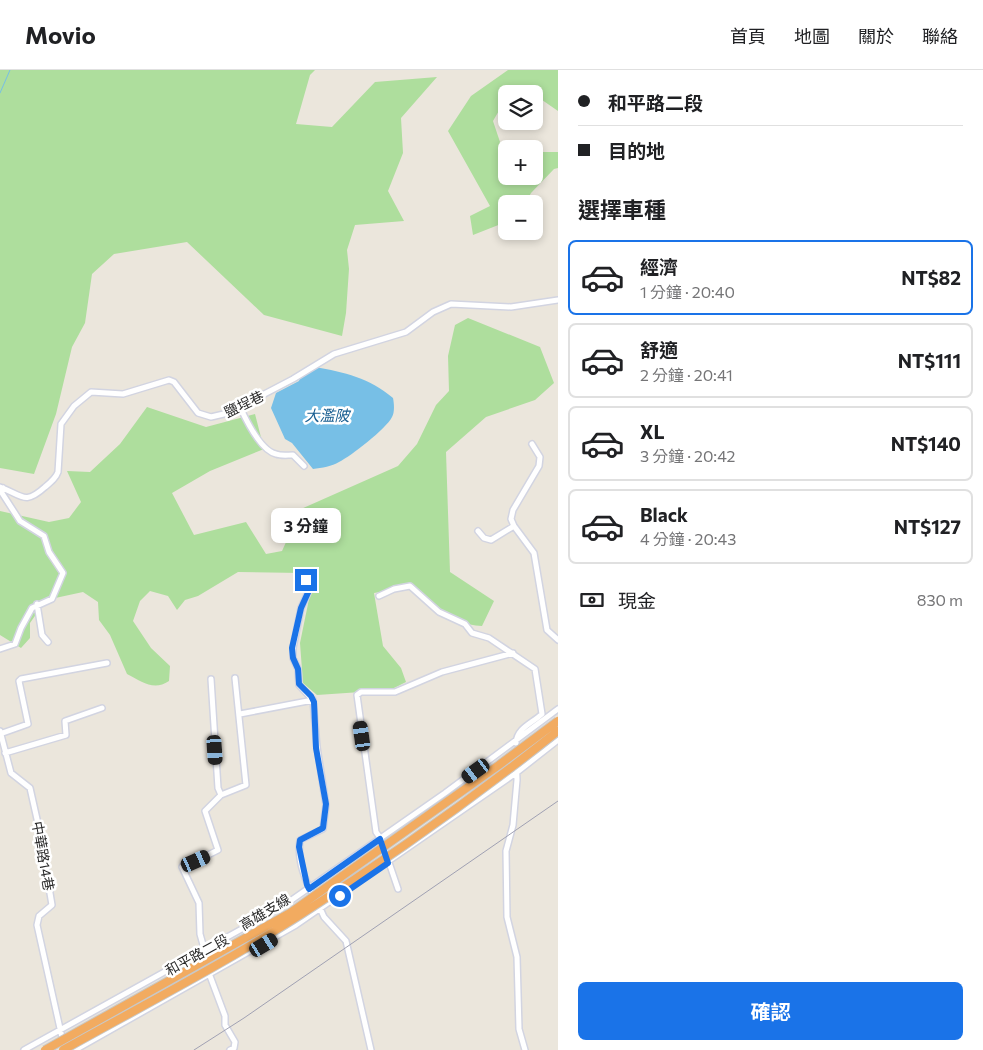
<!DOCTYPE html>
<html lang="zh-TW">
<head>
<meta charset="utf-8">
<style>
  :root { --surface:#fff; --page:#f2f2f2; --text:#202124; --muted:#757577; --line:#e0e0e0; --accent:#1a73e8 }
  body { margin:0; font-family:Commissioner,"Noto Sans TC",sans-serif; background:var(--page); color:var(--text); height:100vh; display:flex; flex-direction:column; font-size:19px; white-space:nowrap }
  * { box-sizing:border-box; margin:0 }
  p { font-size:16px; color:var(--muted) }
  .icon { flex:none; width:28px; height:28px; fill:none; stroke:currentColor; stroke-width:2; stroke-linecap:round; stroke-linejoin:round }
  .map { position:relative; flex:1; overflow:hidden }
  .drawer { display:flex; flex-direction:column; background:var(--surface); width:425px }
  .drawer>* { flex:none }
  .hud { display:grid; align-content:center; height:110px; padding:0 20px; background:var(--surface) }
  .controls { position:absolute; left:498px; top:15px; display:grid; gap:10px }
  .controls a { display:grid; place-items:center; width:45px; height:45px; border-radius:8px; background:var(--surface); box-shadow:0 2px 8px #0003; font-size:25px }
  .end { position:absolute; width:22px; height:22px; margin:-11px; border:6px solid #1a73e8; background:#fff; box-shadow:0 0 0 2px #fff }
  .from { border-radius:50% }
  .bubble { position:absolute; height:35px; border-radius:8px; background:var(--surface); box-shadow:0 2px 8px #0003; font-size:16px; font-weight:700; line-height:35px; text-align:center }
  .car { position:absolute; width:15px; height:30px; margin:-15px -8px; border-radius:6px; box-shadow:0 0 4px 1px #0007; background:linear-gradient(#222 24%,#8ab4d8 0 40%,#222 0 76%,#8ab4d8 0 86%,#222 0) }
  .hud b { display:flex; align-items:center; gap:18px; height:48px; font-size:19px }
  .hud b+b { border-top:1px solid var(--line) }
  .hud i { width:12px; height:12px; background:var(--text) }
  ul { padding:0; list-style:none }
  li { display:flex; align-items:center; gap:15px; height:75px; margin:0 10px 8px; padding:0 10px; border:2px solid var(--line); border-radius:8px }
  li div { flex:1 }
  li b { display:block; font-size:19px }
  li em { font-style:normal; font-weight:700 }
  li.selected { border-color:var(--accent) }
  li>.icon { width:45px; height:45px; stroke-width:1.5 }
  h2 { padding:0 20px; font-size:22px; line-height:60px }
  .pay { display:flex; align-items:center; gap:12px; height:55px; padding:0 20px; font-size:19px }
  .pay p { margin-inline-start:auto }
  .button { display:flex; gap:10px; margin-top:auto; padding:10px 20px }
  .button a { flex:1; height:58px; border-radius:8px; background:var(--accent); color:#fff; font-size:20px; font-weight:700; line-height:58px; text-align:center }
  header { display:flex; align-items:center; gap:30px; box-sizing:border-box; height:70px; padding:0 25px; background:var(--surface); border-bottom:1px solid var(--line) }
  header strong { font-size:24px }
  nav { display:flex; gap:28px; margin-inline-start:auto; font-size:18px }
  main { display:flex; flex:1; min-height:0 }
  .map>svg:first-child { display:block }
</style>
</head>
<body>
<header>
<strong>Movio</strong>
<nav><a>首頁</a><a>地圖</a><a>關於</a><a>聯絡</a></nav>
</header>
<main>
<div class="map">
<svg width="558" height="980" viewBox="0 0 558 980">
  <rect width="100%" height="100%" fill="#ebe6dc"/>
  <path fill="#aede9d" d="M0 0H315L310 5 296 54 332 57 375 12 437 7 401 48 403 83 388 121 404 151 355 155 347 180 349 199 346 243 342 266 264 245 187 172 114 184 92 204 85 253 72 277 56 344 34 404 0 398Z
    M508 0H558V41L532 23 506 24V31L504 32 493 51 500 72 507 79 506 106H534V82H558V98L554 99 531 123 525 134H506V152L473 165 470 146 490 136 448 61 471 26Z
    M468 248 540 277 554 313 535 330 486 347 446 382 450 502 494 531 482 556C448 554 437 538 415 516L374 523 383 576 401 598 406 612 390 620 317 625 303 613 300 573 309 529 302 503 238 502 198 526 185 530 177 540 168 526 150 521 140 531 133 551 151 578 170 596 169 611C154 621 142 612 127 604L110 565 99 550 98 532 83 522 46 530 30 553V568L21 578 0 565V441L49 452 69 448 81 432 67 401 90 402 120 374 147 337 206 357 255 344 264 379 210 401 172 423 194 465 246 452 266 484 282 481 301 439 398 396 417 374 436 335 449 321 448 286 455 255Z"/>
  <path fill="#77bfe6" d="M315 297C344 302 370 308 393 328 394 333 395 342 392 347 386 359 351 386 339 392 332 396 322 398 313 399L292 373 285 369 271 338 276 323 299 311 301 305Z"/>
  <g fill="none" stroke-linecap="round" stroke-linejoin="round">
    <path stroke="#77bfe6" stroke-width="1" d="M0 23 10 0"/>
    <defs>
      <path id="minor" d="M240 337C246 350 261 381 276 384 281 386 287 385 293 385L304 396
        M532 374 540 387 539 396 513 440 511 449 514 456 534 483 547 560 558 570
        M0 417C22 425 24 436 45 417 51 412 56 408 58 402L61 354 74 336 91 322 123 324 169 310 174 312 198 343 211 347 228 343 293 309 334 284 406 262 433 242 451 234 511 237 558 230
        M478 461 484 468 491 470 514 456
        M299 513 306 510 311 516 301 538 293 578V588L298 599 299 615 313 630 317 677 326 735 323 759 300 770C297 790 305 812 315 828
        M379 526 394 519 410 516 439 542 465 554 472 563 489 568 535 599 542 644C531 654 517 658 516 673
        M37 534 42 565 48 572
        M0 579 15 574 21 558 32 538 52 529 63 503 49 482 44 466 20 451 0 420 3 418
        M211 609 218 718 221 725
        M240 644 313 630
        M0 661 11 703 30 718 39 758 52 835 39 846 37 855 63 972
        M0 664 28 654 19 611 21 609 107 593
        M516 682 517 710 513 755 506 781 507 847 517 887 519 959 525 980
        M5 683 66 665 65 651 102 638
        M398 819 381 769 376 762 357 625 361 622H395L442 602 513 583
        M319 836 324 847 346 871 371 980
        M205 882 200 864 199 833 182 797 185 793 196 791 218 780 205 741 221 725 246 715 235 608
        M210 906 225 946V955L235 972 234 978 230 980
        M24 980 283 836 445 723 558 639
        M75 980 296 855 516 703 558 670"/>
    </defs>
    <use href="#minor" stroke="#d2d4e1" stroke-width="8"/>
    <use href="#minor" stroke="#fff" stroke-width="5"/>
    <path stroke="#a0a1b3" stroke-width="1" d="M194 980 244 948 558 731"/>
    <defs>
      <path id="highway-bridge" d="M45 980 290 843 499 695 558 651
        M63 980C142 936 223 894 300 845 388 789 476 726 558 661"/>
    </defs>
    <use href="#highway-bridge" stroke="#c8c8c8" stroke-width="10" stroke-linecap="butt"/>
    <use href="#highway-bridge" stroke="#f2ab60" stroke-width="8"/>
  </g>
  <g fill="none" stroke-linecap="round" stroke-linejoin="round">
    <path stroke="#1a73e8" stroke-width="6" d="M306 510 311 516 301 538 292 578 293 588 298 599 299 614 311 626 314 632 316 678 326 734 323 758 300 770 299 777 307 815 309 819 380 769 388 793 340 826"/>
  </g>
  <g text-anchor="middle" stroke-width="5" stroke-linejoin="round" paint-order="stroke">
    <g font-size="14" fill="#2a2a2a" stroke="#fff">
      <text transform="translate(244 334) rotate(-26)" y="5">鹽埕巷</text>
      <text transform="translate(43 786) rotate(80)" y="5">中華路14巷</text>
      <text transform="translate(265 842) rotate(-31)" y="5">高雄支線</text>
      <text transform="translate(197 885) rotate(-29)" y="5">和平路二段</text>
    </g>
    <g font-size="15" font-style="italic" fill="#175d90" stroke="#fff">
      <text x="327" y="351">大濫陂</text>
    </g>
  </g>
</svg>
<div class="controls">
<a><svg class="icon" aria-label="layers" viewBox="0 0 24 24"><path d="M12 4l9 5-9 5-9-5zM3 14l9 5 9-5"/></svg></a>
<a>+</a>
<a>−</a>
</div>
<i class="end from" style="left:340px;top:826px"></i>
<i class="end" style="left:306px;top:510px"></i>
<div class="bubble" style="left:271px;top:438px;width:70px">3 分鐘</div>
<i class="car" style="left:362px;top:666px;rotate:352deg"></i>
<i class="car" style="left:215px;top:680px;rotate:176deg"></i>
<i class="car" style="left:476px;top:701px;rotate:234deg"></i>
<i class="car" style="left:196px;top:791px;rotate:66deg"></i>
<i class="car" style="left:264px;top:875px;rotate:59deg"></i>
</div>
<section class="drawer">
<div class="hud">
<b><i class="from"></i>和平路二段</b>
<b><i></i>目的地</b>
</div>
<h2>選擇車種</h2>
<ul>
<li class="selected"><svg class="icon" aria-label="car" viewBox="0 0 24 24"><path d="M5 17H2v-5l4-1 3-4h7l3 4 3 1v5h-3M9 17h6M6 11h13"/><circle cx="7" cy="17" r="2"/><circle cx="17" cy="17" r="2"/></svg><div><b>經濟</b><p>1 分鐘 · 20:40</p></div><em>NT$82</em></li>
<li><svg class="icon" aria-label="car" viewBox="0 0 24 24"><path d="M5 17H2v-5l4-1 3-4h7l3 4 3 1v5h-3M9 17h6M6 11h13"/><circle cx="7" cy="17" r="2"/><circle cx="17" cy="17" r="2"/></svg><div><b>舒適</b><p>2 分鐘 · 20:41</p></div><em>NT$111</em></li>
<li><svg class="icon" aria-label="car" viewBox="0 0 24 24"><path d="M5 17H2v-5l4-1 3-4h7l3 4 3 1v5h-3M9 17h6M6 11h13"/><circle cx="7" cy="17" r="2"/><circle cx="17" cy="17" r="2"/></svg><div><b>XL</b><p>3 分鐘 · 20:42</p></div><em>NT$140</em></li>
<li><svg class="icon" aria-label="car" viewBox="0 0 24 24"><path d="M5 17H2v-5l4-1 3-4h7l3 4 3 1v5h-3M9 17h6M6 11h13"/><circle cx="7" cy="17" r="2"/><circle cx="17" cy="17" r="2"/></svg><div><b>Black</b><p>4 分鐘 · 20:43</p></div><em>NT$127</em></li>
</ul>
<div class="pay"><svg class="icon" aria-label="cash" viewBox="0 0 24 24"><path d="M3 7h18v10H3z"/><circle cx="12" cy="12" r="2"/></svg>現金<p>830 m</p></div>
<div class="button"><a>確認</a></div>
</section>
</main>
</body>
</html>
